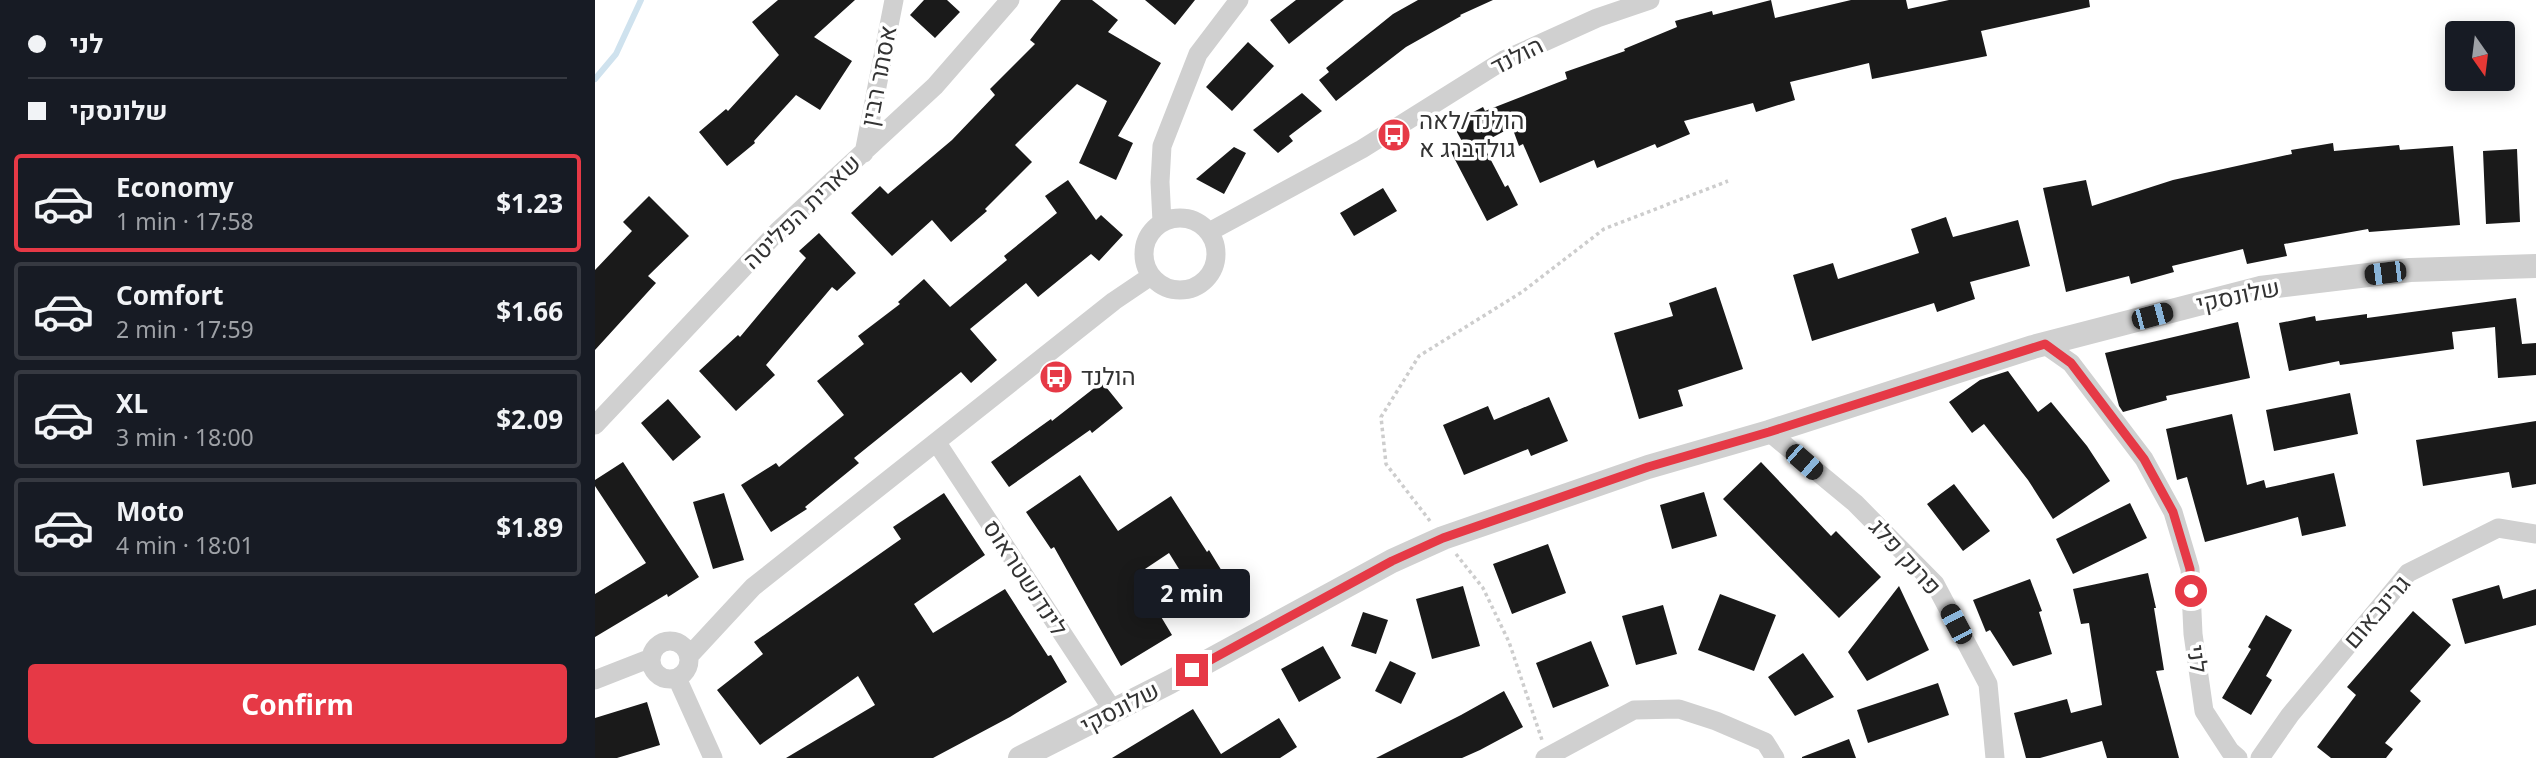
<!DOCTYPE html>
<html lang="en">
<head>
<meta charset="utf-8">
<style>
  :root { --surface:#171b24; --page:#242831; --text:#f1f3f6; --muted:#9ea1a6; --line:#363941; --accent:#e63946 }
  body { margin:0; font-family:"Noto Sans",Heebo,sans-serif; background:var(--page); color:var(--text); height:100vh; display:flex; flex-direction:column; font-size:26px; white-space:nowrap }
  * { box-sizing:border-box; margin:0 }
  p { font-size:23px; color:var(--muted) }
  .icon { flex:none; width:38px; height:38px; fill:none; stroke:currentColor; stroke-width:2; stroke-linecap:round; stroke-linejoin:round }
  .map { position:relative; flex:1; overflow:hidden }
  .drawer { display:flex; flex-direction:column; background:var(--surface); width:595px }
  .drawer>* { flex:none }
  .guide { display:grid; align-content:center; height:154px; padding:0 28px; background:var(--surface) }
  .needle { width:46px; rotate:166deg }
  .tools { position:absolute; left:1850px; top:21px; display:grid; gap:14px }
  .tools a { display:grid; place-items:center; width:70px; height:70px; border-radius:7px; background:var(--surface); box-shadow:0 4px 18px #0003; font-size:35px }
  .end { position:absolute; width:32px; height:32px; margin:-16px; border:9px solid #e63946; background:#fff; box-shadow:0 0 0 4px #fff }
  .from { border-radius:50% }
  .bubble { position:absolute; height:49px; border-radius:7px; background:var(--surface); box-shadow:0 4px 18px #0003; font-size:23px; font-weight:700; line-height:49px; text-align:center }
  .car { position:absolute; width:21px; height:42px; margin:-21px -10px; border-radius:9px; box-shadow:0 0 5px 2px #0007; background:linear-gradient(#222 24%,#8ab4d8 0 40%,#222 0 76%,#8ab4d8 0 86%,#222 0) }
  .guide b { display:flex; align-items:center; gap:24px; height:66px; font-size:26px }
  .guide b+b { border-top:2px solid var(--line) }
  .guide i { width:18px; height:18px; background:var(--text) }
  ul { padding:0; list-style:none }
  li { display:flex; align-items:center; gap:21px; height:98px; margin:0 14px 10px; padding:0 14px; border:4px solid var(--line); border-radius:7px }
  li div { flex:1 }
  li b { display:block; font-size:26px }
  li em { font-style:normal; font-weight:700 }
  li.selected { border-color:var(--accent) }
  li>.icon { width:63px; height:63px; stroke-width:1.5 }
  .button { display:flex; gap:14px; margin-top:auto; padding:14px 28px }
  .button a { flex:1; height:80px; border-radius:7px; background:var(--accent); color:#fff; font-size:28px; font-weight:700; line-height:80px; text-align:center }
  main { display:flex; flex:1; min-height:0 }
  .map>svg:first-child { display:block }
</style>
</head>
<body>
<main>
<section class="drawer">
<div class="guide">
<b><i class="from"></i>לני</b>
<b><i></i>שלונסקי</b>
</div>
<ul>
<li class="selected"><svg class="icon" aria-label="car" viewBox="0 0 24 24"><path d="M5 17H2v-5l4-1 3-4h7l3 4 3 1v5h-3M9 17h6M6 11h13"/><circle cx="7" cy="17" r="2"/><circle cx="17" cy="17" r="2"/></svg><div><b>Economy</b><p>1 min · 17:58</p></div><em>$1.23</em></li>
<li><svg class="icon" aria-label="car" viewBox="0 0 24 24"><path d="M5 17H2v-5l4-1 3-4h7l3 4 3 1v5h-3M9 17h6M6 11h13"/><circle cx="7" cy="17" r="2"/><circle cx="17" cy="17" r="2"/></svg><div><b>Comfort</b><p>2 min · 17:59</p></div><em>$1.66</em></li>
<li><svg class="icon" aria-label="car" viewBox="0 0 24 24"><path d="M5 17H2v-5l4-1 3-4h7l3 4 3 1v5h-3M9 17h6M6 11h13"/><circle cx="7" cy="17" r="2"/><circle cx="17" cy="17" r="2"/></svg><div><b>XL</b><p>3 min · 18:00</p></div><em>$2.09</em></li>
<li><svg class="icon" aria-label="car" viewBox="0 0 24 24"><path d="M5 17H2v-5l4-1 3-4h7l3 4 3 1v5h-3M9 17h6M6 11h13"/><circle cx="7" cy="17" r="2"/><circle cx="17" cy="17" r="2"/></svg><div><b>Moto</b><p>4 min · 18:01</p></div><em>$1.89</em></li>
</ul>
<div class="button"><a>Confirm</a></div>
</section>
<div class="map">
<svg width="1941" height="758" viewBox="0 0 1941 758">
  <rect width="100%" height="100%" fill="#fff"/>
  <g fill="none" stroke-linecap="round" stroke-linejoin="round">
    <path stroke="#cfe2ee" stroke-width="6" d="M0 79 21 54 46 0"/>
  </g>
  <path fill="#1a1a1a" d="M183 0H260L219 37 257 61 225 110 201 95 159 141 160 143 132 166 104 132 131 109 133 111 184 55 157 22Z
    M329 0H352L365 12 340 38 315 15Z
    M466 0H497L523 20 513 32 566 63 523 136 538 143 521 180 484 163 512 101 482 84 420 145 437 162 390 209 392 211 356 242 337 220 297 256 256 213 285 186 293 194 357 140 400 95 395 89 440 44 435 40Z
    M550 0H600L580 25Z
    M701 0H749L694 44 675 20Z
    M823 0H898L865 15 866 16 811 47 741 101 724 80 734 72 731 68 798 14Z
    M1176 0 1180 18 1256 0H1311L1313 9 1354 0H1494L1495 7 1386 31 1392 56 1277 79 1274 63 1195 82 1200 100 1161 112 1158 103 1089 121 1095 134 1062 148 1060 144 1002 168 999 160 945 183 928 144 924 146 917 127 887 143 910 187 913 185 923 205 892 221 856 152 869 145 857 123 888 107 890 111 972 79 970 72 1030 51 1029 49 1082 27 1080 21 1117 11 1118 15Z
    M653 42 679 66 637 111 611 87Z
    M707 93 727 111 694 136 698 141 683 153 658 130Z
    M1738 143 1739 151 1804 145 1805 150 1858 146 1865 225 1774 232 1773 229 1689 244 1692 256 1652 264 1648 249 1577 266 1579 272 1536 284 1534 276 1471 292 1448 188 1491 180 1497 206 1578 180 1697 154 1696 150Z
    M639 147 651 153 629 194 601 179Z
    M1922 149 1925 222 1891 224 1888 151Z
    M473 180 501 220 506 215 528 235 504 261 496 254 443 297 431 283 375 329 402 360 376 383 366 372 259 458 264 463 210 507 212 509 176 532 146 485 181 463 184 467 249 415 222 381 269 344 263 336 305 304 303 302 329 279 355 307 412 260 409 256 462 213 450 196Z
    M788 188 802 211 759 236 745 213Z
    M54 196 94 236 53 276 61 283 0 350V270L37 231 28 222Z
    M1351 217 1358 237 1423 220 1435 266 1375 282 1380 299 1342 312 1339 303 1217 341 1198 275 1238 263 1243 279 1324 253 1316 229Z
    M224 233 261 273 242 291 237 287 171 365 180 375 141 411 104 371 143 335 145 337 211 258 204 251Z
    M1121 287 1148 369 1083 390 1088 406 1044 419 1019 333 1078 316 1074 303Z
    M1921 298 1927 344 1941 343V375L1903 378 1900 327 1857 332 1859 349 1745 365 1744 361 1694 371 1684 323 1720 316 1721 321 1772 314V318Z
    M1643 322 1655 378 1571 396 1572 400 1528 412 1524 406 1510 353Z
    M1413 371 1443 412 1456 402 1492 446 1515 481 1458 519 1433 480 1389 424 1377 433 1354 402 1385 380Z
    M507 382 528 408 497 433 495 430 414 487 396 462 456 419 457 421Z
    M1755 393 1763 434 1679 451 1671 410Z
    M954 397 973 441 936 456 933 449 869 475 848 425 893 406 899 420Z
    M73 399 106 437 78 461 46 423Z
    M1637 414 1652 485 1669 480 1671 488 1739 473 1751 526 1707 536 1703 517 1610 542 1592 477 1582 480 1571 429Z
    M1941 421V484L1917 488 1914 472 1828 486 1821 440Z
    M28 462 104 577 73 597 72 594 0 637V594L51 563 0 486V480Z
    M1166 462 1236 536 1241 531 1286 577 1244 618 1128 499Z
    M485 475 523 531 576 496 612 552 614 550 644 599 614 617 574 553 541 575 577 635 526 666 459 547 456 549 431 512Z
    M1359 484 1395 531 1368 551 1332 504Z
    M1109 492 1122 536 1077 549 1065 505Z
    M129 493 149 560 118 569 98 502Z
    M349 493 390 555 319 604 338 633 410 589 453 656 456 655 472 682 415 717 338 758H191L280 705 263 676 165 745 122 690 168 654 159 642 306 539 298 527Z
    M1535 503 1552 538 1478 574 1461 539Z
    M953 544 971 593 917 614 898 564Z
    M1553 573 1561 608H1559L1569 670 1561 671 1584 758H1512L1507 741 1445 758H1431L1419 713 1472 699 1476 713 1507 705 1494 623 1486 624 1478 589Z
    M1435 579 1447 611 1444 612 1457 654 1418 666 1395 630 1391 632 1378 600Z
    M1904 585 1908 599 1941 589V625L1870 644 1857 599Z
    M868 586 885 646 837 659 821 599Z
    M1304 586 1334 650 1272 681 1253 652Z
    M1125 594 1181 615 1159 671 1103 650Z
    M1068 605 1082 654 1041 665 1027 616Z
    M1818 611 1856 645 1815 691 1826 701 1790 743 1798 749 1791 758H1736L1722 747 1761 695 1752 687Z
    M768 612 793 620 781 654 756 646Z
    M1671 615 1697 630 1671 676 1677 680 1656 715 1627 698 1656 649 1653 647Z
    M996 641 1014 686 958 708 941 663Z
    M728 646 746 678 704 702 686 669Z
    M1208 653 1239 697 1200 716 1173 677Z
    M795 661 821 673 806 704 780 691Z
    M1343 683 1354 715 1273 743 1262 710Z
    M909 691 928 727 885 750 867 758H781L866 715Z
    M52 702 65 745 22 758H0V718Z
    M598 709 626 754 684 718 702 747 685 758H517Z
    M1254 739 1261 758H1207V757Z"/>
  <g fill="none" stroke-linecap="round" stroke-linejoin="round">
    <path stroke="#cdcdcd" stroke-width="3.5" stroke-dasharray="3.5 3.5" stroke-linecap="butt" d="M835 521 791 464 786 417 824 356 927 292 1009 229 1133 181
      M861 554 888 588 914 642 947 740"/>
    <path stroke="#d0d0d0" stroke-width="19" d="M269 153 299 0
      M549 254a36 36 0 1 1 72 0a36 36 0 1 1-72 0Z
      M567 222 565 182 567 146 603 54 644 0
      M614 232 767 149 909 60 1002 18 1055 0
      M1449 344 1476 363 1549 459 1578 512 1595 569 1598 634 1609 711 1635 751 1643 758
      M0 425 183 231 340 86 415 0
      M1174 432 1260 503 1340 584 1393 684 1400 758
      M342 443 519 712
      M56 660a19 19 0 1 1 38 0a19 19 0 1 1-38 0Z
      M94 656 158 587 519 301 556 276
      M82 678 118 758
      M0 680 56 658
      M950 758 1039 710 1084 709 1121 721 1170 742 1180 758
      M1665 758 1695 715 1813 573 1903 528 1941 534"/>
    <path stroke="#d0d0d0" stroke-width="24" d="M425 758 575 682 797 561 848 538 1053 467 1174 432 1438 347 1665 288 1815 270 1941 266"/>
  </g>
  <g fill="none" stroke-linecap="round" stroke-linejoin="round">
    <path stroke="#e63946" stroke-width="9" d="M597 670 797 561 848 538 1053 467 1174 432 1450 344 1476 363 1549 459 1578 512 1595 569 1596 591"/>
  </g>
  <defs>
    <symbol id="bus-disc" viewBox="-11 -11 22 22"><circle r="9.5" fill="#e63946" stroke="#fff"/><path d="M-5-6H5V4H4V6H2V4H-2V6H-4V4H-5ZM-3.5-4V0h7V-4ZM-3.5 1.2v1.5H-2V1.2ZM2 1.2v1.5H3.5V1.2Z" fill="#fff"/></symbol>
  </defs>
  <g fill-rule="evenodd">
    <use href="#bus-disc" x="780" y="116" width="38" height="38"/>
    <use href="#bus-disc" x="442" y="358" width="38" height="38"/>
  </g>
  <g text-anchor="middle" stroke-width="7" stroke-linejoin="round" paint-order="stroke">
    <g font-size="24" fill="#333" stroke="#fff">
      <text transform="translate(922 56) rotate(-27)" y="8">הולנד</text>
      <text transform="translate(284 76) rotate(-79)" y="8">אסתר רבין</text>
      <text transform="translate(207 212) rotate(-44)" y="8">שארית הפליטה</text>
      <text transform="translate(1643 296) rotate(-12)" y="8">שלונסקי</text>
      <text transform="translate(1310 557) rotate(48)" y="8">פרנק פלג</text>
      <text transform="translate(430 578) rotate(57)" y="8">לינדנשטראוס</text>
      <text transform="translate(1782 612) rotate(-49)" y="8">גרינבאום</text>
      <text transform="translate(1602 659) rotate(82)" y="8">לני</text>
      <text transform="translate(525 708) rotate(-27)" y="8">שלונסקי</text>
    </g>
    <g font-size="24" fill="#333" stroke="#fff" text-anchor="start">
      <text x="824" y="129">הולנד/לאה<tspan x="824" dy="28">גולדברג א</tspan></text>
      <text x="486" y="385">הולנד</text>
    </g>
  </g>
</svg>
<div class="tools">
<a><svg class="needle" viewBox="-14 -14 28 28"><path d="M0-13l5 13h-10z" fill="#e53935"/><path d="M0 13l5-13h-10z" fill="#9ea1a6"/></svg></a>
</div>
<i class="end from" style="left:1596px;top:591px"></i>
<i class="end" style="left:597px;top:670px"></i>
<div class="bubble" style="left:539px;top:569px;width:116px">2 min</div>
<i class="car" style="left:1790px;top:273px;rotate:263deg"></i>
<i class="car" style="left:1557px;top:316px;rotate:75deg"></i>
<i class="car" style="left:1209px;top:462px;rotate:131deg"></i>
<i class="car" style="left:1361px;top:624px;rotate:332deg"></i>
</div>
</main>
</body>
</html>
